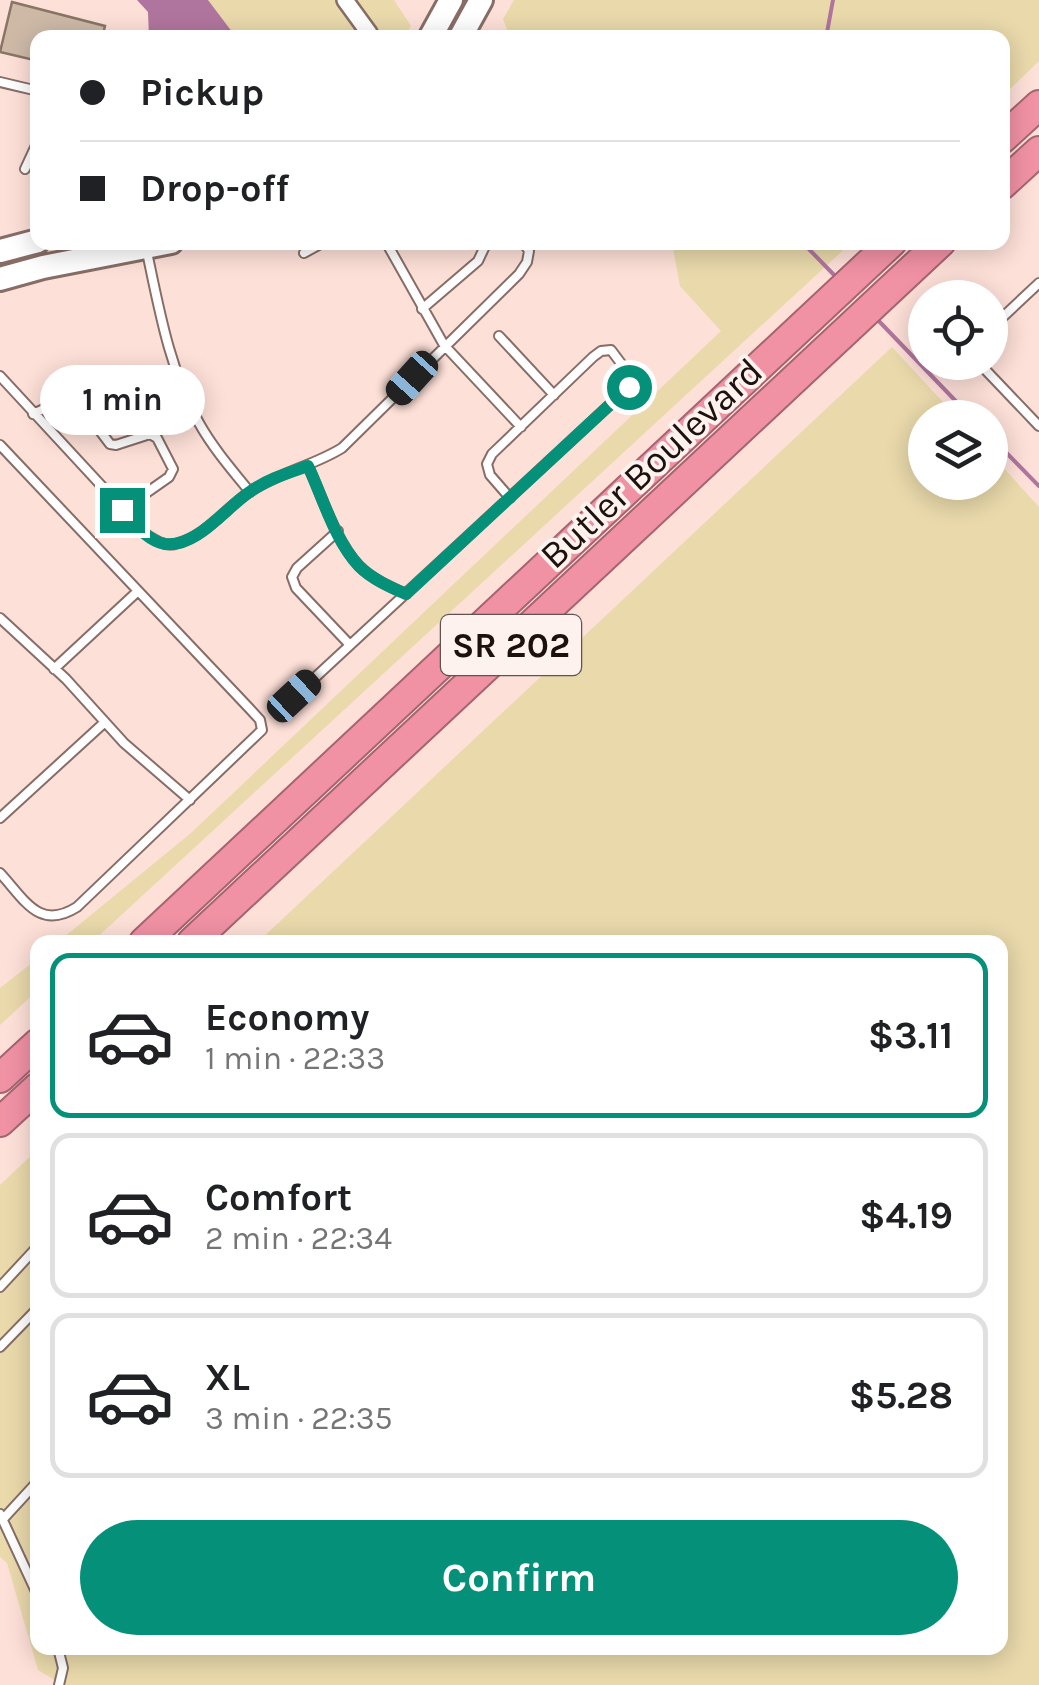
<!DOCTYPE html>
<html lang="en">
<head>
<meta charset="utf-8">
<style>
  :root { --surface:#fff; --page:#f2f2f2; --text:#202124; --muted:#757577; --line:#e0e0e0; --accent:#05907a }
  body { margin:0; font-family:Karla,sans-serif; background:var(--page); color:var(--text); height:100vh; display:flex; flex-direction:column; font-size:38px; white-space:nowrap }
  * { box-sizing:border-box; margin:0 }
  p { font-size:32px; color:var(--muted) }
  .icon { flex:none; width:55px; height:55px; fill:none; stroke:currentColor; stroke-width:2; stroke-linecap:round; stroke-linejoin:round }
  .map { position:relative; flex:1; overflow:hidden }
  .drawer { position:absolute; left:30px; top:935px; width:978px; height:720px; display:flex; flex-direction:column; background:var(--surface); border-radius:20px; box-shadow:0 5px 25px #0003 }
  .drawer>* { flex:none }
  .guide { position:absolute; left:30px; top:30px; width:980px; height:220px; border-radius:20px; box-shadow:0 5px 25px #0003; display:grid; align-content:center; height:220px; padding:0 50px; background:var(--surface) }
  .controls { position:absolute; left:908px; top:280px; display:grid; gap:20px }
  .controls a { display:grid; place-items:center; width:100px; height:100px; border-radius:50%; background:var(--surface); box-shadow:0 5px 25px #0003; font-size:50px }
  .end { position:absolute; width:45px; height:45px; margin:-22px; border:12px solid #05907a; background:#fff; box-shadow:0 0 0 5px #fff }
  .from { border-radius:50% }
  .bubble { position:absolute; height:70px; border-radius:35px; background:var(--surface); box-shadow:0 5px 25px #0003; font-size:32px; font-weight:700; line-height:70px; text-align:center }
  .car { position:absolute; width:30px; height:60px; margin:-30px -15px; border-radius:12px; box-shadow:0 0 8px 2px #0007; background:linear-gradient(#222 24%,#8ab4d8 0 40%,#222 0 76%,#8ab4d8 0 86%,#222 0) }
  .guide b { display:flex; align-items:center; gap:35px; height:95px; font-size:38px }
  .guide b+b { border-top:2px solid var(--line) }
  .guide i { width:25px; height:25px; background:var(--text) }
  ul { padding:18px 0 0; list-style:none }
  li { display:flex; align-items:center; gap:30px; height:165px; margin:0 20px 15px; padding:0 30px; border:5px solid var(--line); border-radius:20px }
  li div { flex:1 }
  li b { display:block; font-size:38px }
  li em { font-style:normal; font-weight:700 }
  li.active { border-color:var(--accent) }
  li>.icon { width:90px; height:90px; stroke-width:1.5 }
  .action { display:flex; gap:20px; margin-top:auto; padding:20px 50px }
  .action a { flex:1; height:115px; border-radius:60px; background:var(--accent); color:#fff; font-size:40px; font-weight:700; line-height:115px; text-align:center }
  .map>svg:first-child { display:block }
</style>
</head>
<body>
<div class="map">
<svg width="1039" height="1685" viewBox="0 0 1039 1685">
  <rect width="100%" height="100%" fill="#fde0d8"/>
  <path fill="#e9d9ab" d="M208 0H394L411 26 404 37H236Z
    M514 0H1039V61L1003 96 1002 38 510 37 503 19Z
    M672 243H851L92 942H58L191 833 721 331 680 286Z
    M892 347 957 417 925 418V482H990V453L1039 507V1685H63L38 1670 7 1563 0 1557V1185L37 1150 38 1648H1000V942H258Z
    M37 959V991L0 1025V988Z"/>
  <path fill="#b0759e" d="M137 0H208L236 37H149L148 12Z"/>
  <g fill="none" stroke-linecap="round" stroke-linejoin="round">
    <path stroke="#b0759e" stroke-width="4" d="M826 38 833 0
      M802 242 837 278
      M875 317 972 418
      M990 436 1039 486"/>
  </g>
  <path fill="#ceb9a7" stroke="#887564" stroke-width="2.5" d="M12 2 105 26 102 38H38V61L0 52Z"/>
  <g fill="none" stroke-linecap="round" stroke-linejoin="round">
    <defs>
      <path id="service" d="M0 82 38 91
        M25 169 38 141
        M386 242 444 345 521 427
        M147 252C159 309 170 371 199 423 213 448 232 470 250 492
        M304 253 324 242
        M422 309 478 261 487 242
        M990 329 1039 283
        M499 336 554 395
        M978 362 1039 426
        M0 376 147 535C156 541 164 546 175 544 206 537 226 507 251 491 280 472 313 466 342 448L519 274 527 262 529 251 523 242
        M33 414 69 397 75 398 110 444 116 445 150 434 157 438 173 469 169 477 122 510
        M0 445 249 708 260 720 262 730 77 907C39 931 25 900 0 873
        M308 466C323 498 335 540 359 566 372 579 390 587 406 594
        M338 531 297 568 292 577 296 588 350 645
        M0 618 66 679 124 743 190 800
        M54 669 138 591
        M295 696 629 387 632 378 611 350 601 351 593 357 492 454 487 464 490 475 510 498
        M0 818 105 722
        M0 1287 38 1246
        M0 1347 38 1308
        M0 1514 38 1596
        M4 1518 38 1481
        M58 1648 63 1668 59 1685"/>
      <path id="minor" d="M345 0 369 33"/>
      <path id="secondary" d="M430 38 451 0
        M460 38 481 0
        M0 251 38 241
        M0 279 43 267 171 242"/>
      <path id="motorway" d="M1002 139 1039 105
        M1002 185 1039 151
        M144 942 892 242
        M192 942 941 242
        M0 1078 38 1043
        M0 1122 38 1087"/>
    </defs>
    <use href="#service" stroke="#876d66" stroke-width="12"/>
    <use href="#minor" stroke="#876d66" stroke-width="20"/>
    <use href="#secondary" stroke="#876d66" stroke-width="28"/>
    <use href="#motorway" stroke="#a56470" stroke-width="32"/>
    <use href="#service" stroke="#fff" stroke-width="8"/>
    <use href="#minor" stroke="#fff" stroke-width="15"/>
    <use href="#secondary" stroke="#fff" stroke-width="22"/>
    <use href="#motorway" stroke="#f091a4" stroke-width="28"/>
  </g>
  <g fill="none" stroke-linecap="round" stroke-linejoin="round">
    <path stroke="#05907a" stroke-width="12" d="M122 510C134 523 147 541 165 544 197 548 226 507 251 491 268 479 288 473 308 466 323 498 335 541 359 566 372 579 390 587 406 594L629 387"/>
  </g>
  <g text-anchor="middle" stroke-width="8" stroke-linejoin="round" paint-order="stroke">
    <rect fill="#fef2ee" stroke="#5f5451" stroke-width="2.5" x="441" y="615" width="140" height="60" rx="8"/>
    <g font-size="35" font-weight="bold" fill="#1b110e">
      <text x="511" y="657">SR 202</text>
    </g>
    <g font-size="38" fill="#1b110e" stroke="#fef2ee">
      <text transform="translate(651 463) rotate(-43)" y="13">Butler Boulevard</text>
    </g>
  </g>
</svg>
<div class="controls">
<a><svg class="icon" aria-label="locate" viewBox="0 0 24 24"><circle cx="12" cy="12" r="6"/><path d="M12 2v4M12 18v4M2 12h4M18 12h4"/></svg></a>
<a><svg class="icon" aria-label="layers" viewBox="0 0 24 24"><path d="M12 4l9 5-9 5-9-5zM3 14l9 5 9-5"/></svg></a>
</div>
<i class="end from" style="left:629px;top:387px"></i>
<i class="end" style="left:122px;top:510px"></i>
<div class="bubble" style="left:40px;top:365px;width:165px">1 min</div>
<i class="car" style="left:412px;top:378px;rotate:222deg"></i>
<i class="car" style="left:294px;top:696px;rotate:47deg"></i>
<div class="guide">
<b><i class="from"></i>Pickup</b>
<b><i></i>Drop-off</b>
</div>
<section class="drawer">
<ul>
<li class="active"><svg class="icon" aria-label="car" viewBox="0 0 24 24"><path d="M5 17H2v-5l4-1 3-4h7l3 4 3 1v5h-3M9 17h6M6 11h13"/><circle cx="7" cy="17" r="2"/><circle cx="17" cy="17" r="2"/></svg><div><b>Economy</b><p>1 min · 22:33</p></div><em>$3.11</em></li>
<li><svg class="icon" aria-label="car" viewBox="0 0 24 24"><path d="M5 17H2v-5l4-1 3-4h7l3 4 3 1v5h-3M9 17h6M6 11h13"/><circle cx="7" cy="17" r="2"/><circle cx="17" cy="17" r="2"/></svg><div><b>Comfort</b><p>2 min · 22:34</p></div><em>$4.19</em></li>
<li><svg class="icon" aria-label="car" viewBox="0 0 24 24"><path d="M5 17H2v-5l4-1 3-4h7l3 4 3 1v5h-3M9 17h6M6 11h13"/><circle cx="7" cy="17" r="2"/><circle cx="17" cy="17" r="2"/></svg><div><b>XL</b><p>3 min · 22:35</p></div><em>$5.28</em></li>
</ul>
<div class="action"><a>Confirm</a></div>
</section>
</div>
</body>
</html>
